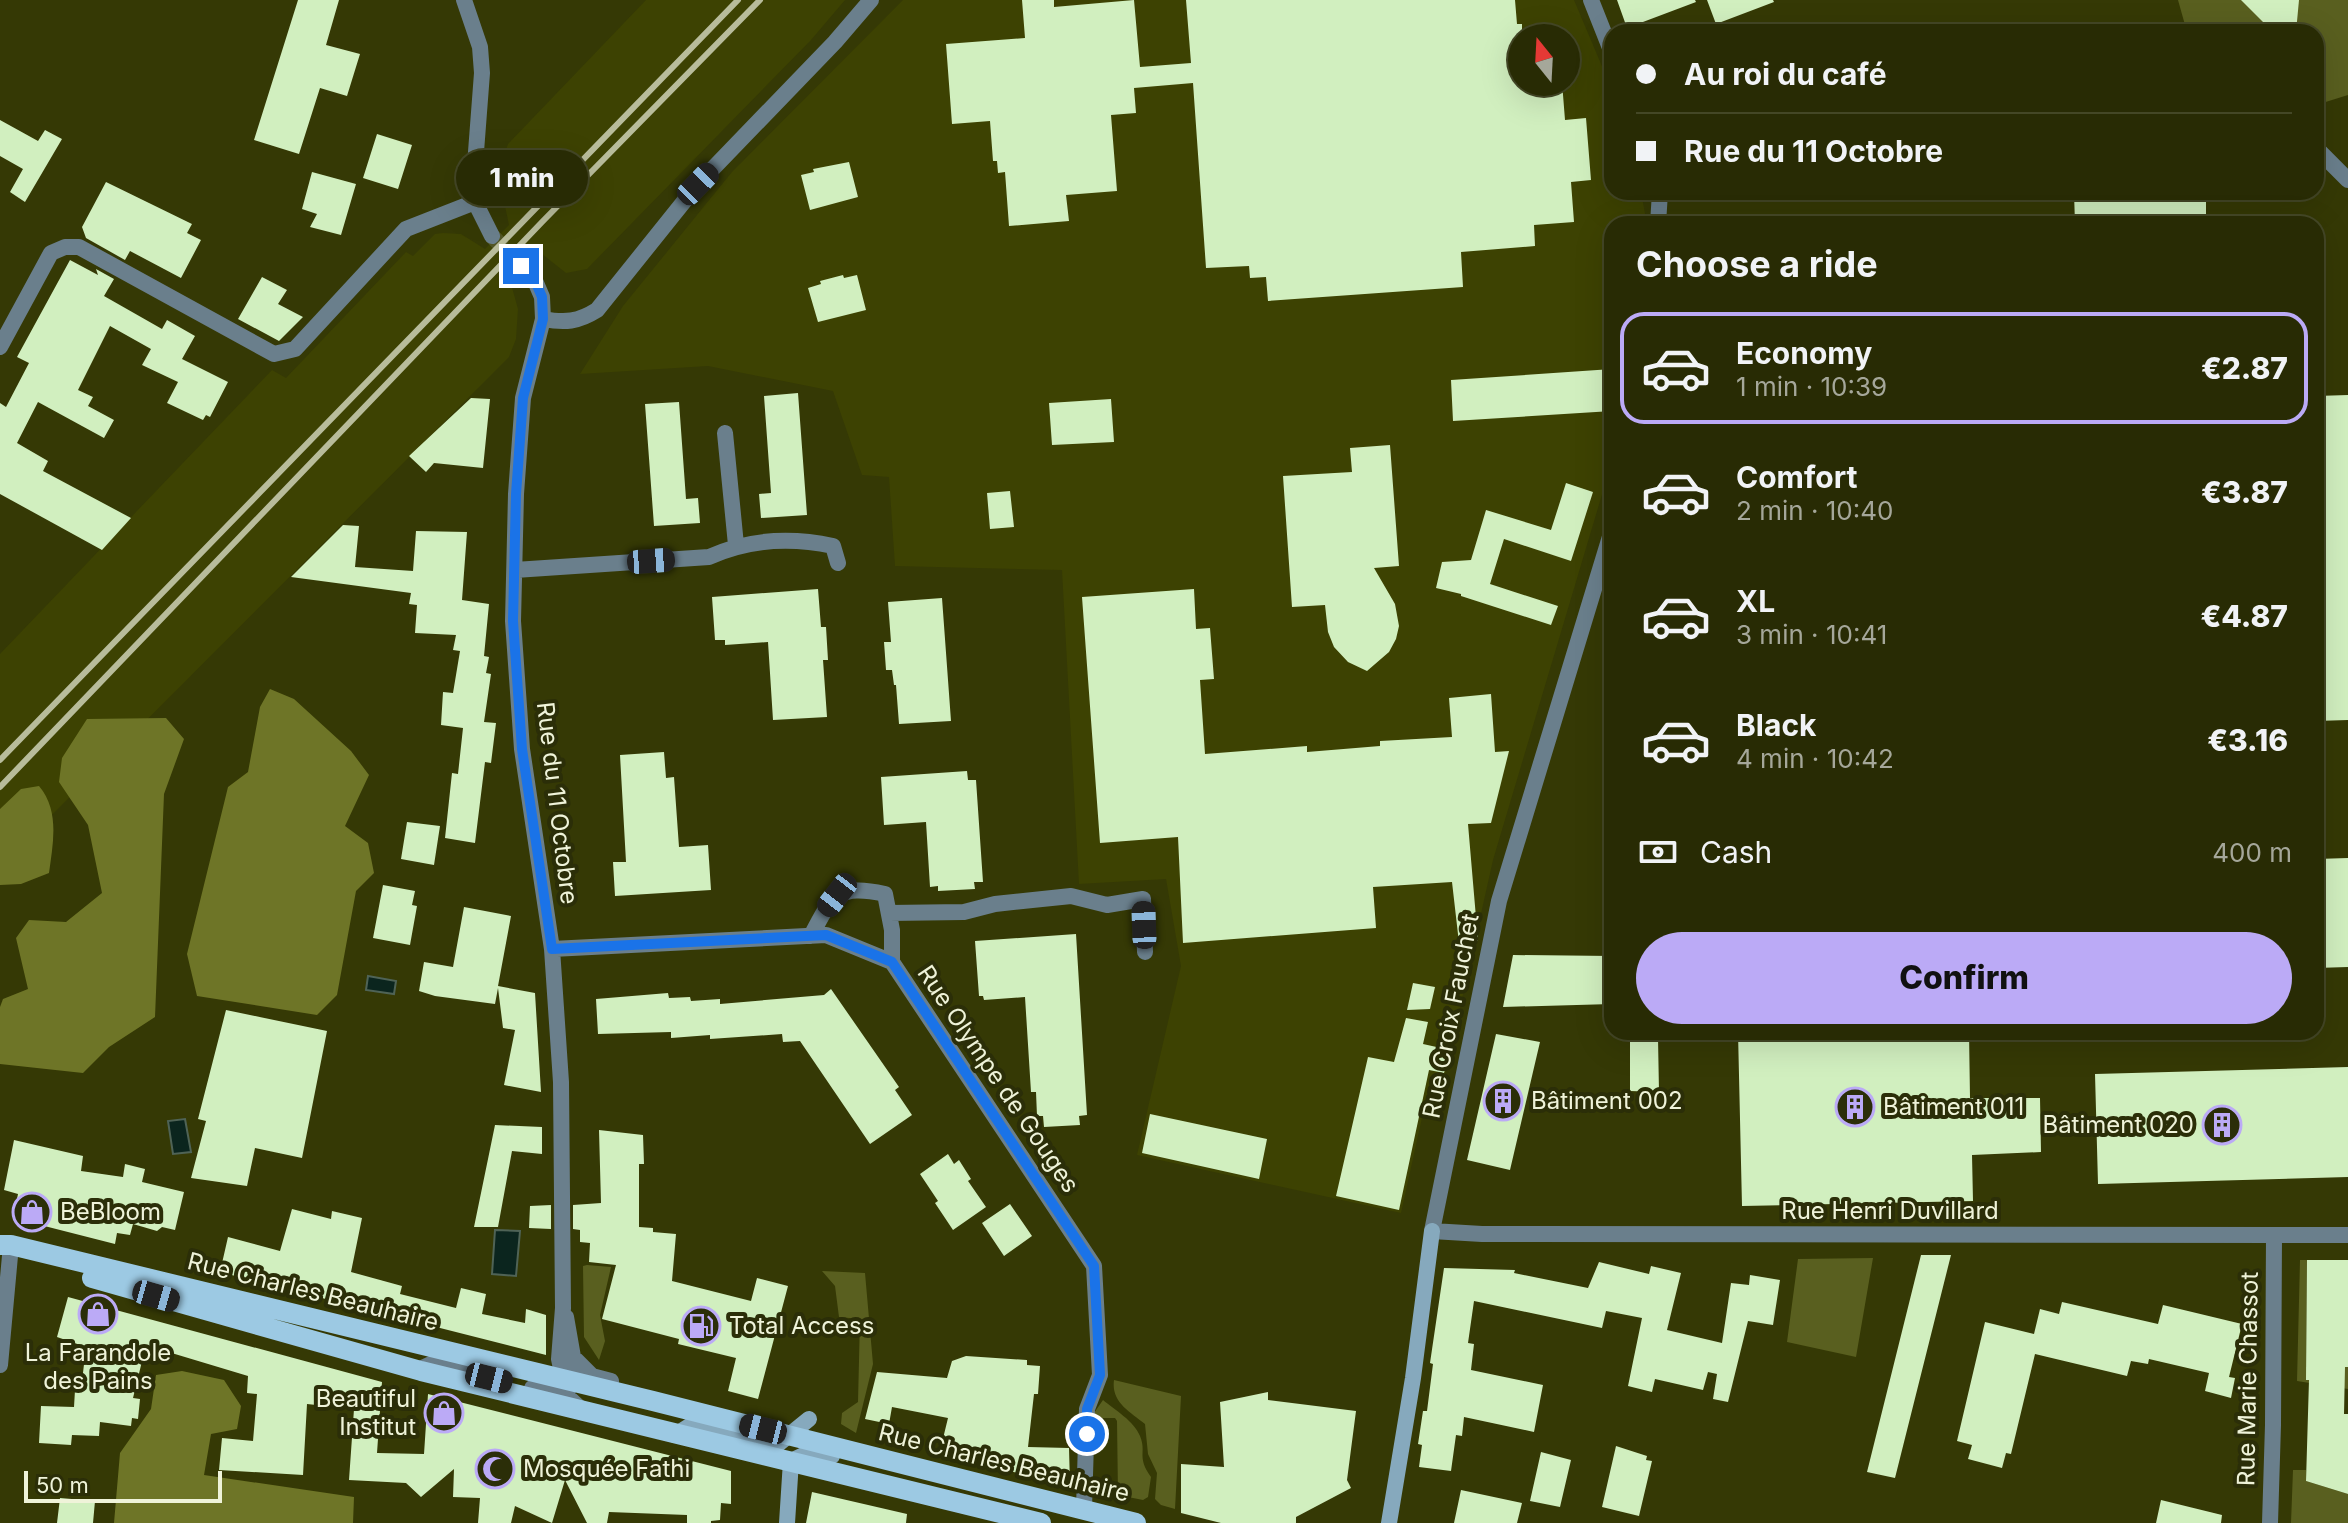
<!DOCTYPE html>
<html lang="en">
<head>
<meta charset="utf-8">
<style>
  :root { --surface:#282b04; --page:#343713; --text:#f1f3f6; --muted:#a5a79a; --line:#444726; --accent:#bbaaf6 }
  body { margin:0; font-family:Inter,sans-serif; background:var(--page); color:var(--text); height:100vh; display:flex; flex-direction:column; font-size:30px; white-space:nowrap }
  * { box-sizing:border-box; margin:0 }
  p { font-size:26px; color:var(--muted) }
  .icon { flex:none; width:44px; height:44px; fill:none; stroke:currentColor; stroke-width:2; stroke-linecap:round; stroke-linejoin:round }
  .map { position:relative; flex:1; overflow:hidden }
  .drawer { position:absolute; left:1604px; top:216px; width:720px; height:824px; display:flex; flex-direction:column; background:var(--surface); border-radius:24px; box-shadow:0 8px 32px #0002,0 0 0 2px var(--line) }
  .drawer>* { flex:none }
  .top-card { position:absolute; left:1604px; top:24px; width:720px; height:176px; border-radius:24px; box-shadow:0 8px 32px #0002,0 0 0 2px var(--line); display:grid; align-content:center; height:176px; padding:0 32px; background:var(--surface) }
  .needle { width:52px; rotate:342deg }
  .controls { position:absolute; left:1508px; top:24px; display:grid; gap:16px }
  .controls a { display:grid; place-items:center; width:72px; height:72px; border-radius:50%; background:var(--surface); box-shadow:0 8px 32px #0002,0 0 0 2px var(--line); font-size:40px }
  .scale { position:absolute; left:24px; bottom:20px; width:198px; box-sizing:border-box; padding-left:8px; border:4px solid #eff3d9; border-top:0; font-size:22px; line-height:28px; white-space:nowrap; color:#eff3d9; -webkit-text-stroke:6px #2b2e08; paint-order:stroke }
  .end { position:absolute; width:36px; height:36px; margin:-18px; border:10px solid #1a73e8; background:#fff; box-shadow:0 0 0 4px #fff }
  .from { border-radius:50% }
  .bubble { position:absolute; height:56px; border-radius:28px; background:var(--surface); box-shadow:0 8px 32px #0002,0 0 0 2px var(--line); font-size:26px; font-weight:800; line-height:56px; text-align:center }
  .car { position:absolute; width:24px; height:48px; margin:-24px -12px; border-radius:10px; box-shadow:0 0 6px 2px #0007; background:linear-gradient(#222 24%,#8ab4d8 0 40%,#222 0 76%,#8ab4d8 0 86%,#222 0) }
  .top-card b { display:flex; align-items:center; gap:28px; height:76px; font-size:30px }
  .top-card b+b { border-top:2px solid var(--line) }
  .top-card i { width:20px; height:20px; background:var(--text) }
  ul { padding:0; list-style:none }
  li { display:flex; align-items:center; gap:24px; height:112px; margin:0 16px 12px; padding:0 16px; border:4px solid transparent; border-radius:24px }
  li div { flex:1 }
  li b { display:block; font-size:30px }
  li em { font-style:normal; font-weight:800 }
  li.current { border-color:var(--accent) }
  li>.icon { width:72px; height:72px; stroke-width:1.5 }
  h2 { padding:0 32px; font-size:36px; line-height:96px }
  .pay { display:flex; align-items:center; gap:20px; height:88px; padding:0 32px; font-size:30px }
  .pay p { margin-inline-start:auto }
  .action { display:flex; gap:16px; margin-top:auto; padding:16px 32px }
  .action a { flex:1; height:92px; border-radius:48px; background:var(--accent); color:#111; font-size:32px; font-weight:800; line-height:92px; text-align:center }
  .map>svg:first-child { display:block }
</style>
</head>
<body>
<div class="map">
<svg width="2348" height="1523" viewBox="0 0 2348 1523">
  <rect width="100%" height="100%" fill="#353905"/>
  <path fill="#3d4202" fill-rule="evenodd" d="M646 0H845L811 40 587 269 566 273 532 246 508 273 518 309 516 339 509 357 0 867V654L272 370 286 378 406 252 413 256 435 234 443 233 461 234 485 249 509 225 498 173 508 144Z
    M903 0H1574L1612 90V192H1641L1647 224H1612V461L1493 860 1444 1079 1431 1077 1401 1213 1137 1155 1181 966 1166 879 1079 884 1062 570 895 566 889 477 862 475 833 391 708 366 580 374 623 306 732 172ZM1522 38H1566V82H1522Z"/>
  <path fill="#595f1f" d="M2178 0H2348V95L2316 105V32H2187Z
    M1873 1258 1856 1357 1787 1342 1798 1259Z
    M2300 1260H2307L2306 1367H2348V1389L2297 1381Z
    M587 1265 611 1267 600 1315 605 1341 599 1360 584 1337 583 1266Z
    M822 1271 865 1273 873 1364 856 1433 841 1424 842 1413 858 1402 860 1319 839 1317 835 1286Z
    M1114 1380 1181 1396 1175 1509 1161 1505 1155 1499 1157 1473 1148 1454 1145 1424C1129 1411 1111 1402 1114 1380Z
    M1103 1400C1115 1410 1134 1421 1140 1436 1147 1453 1136 1456 1151 1477L1148 1497 1143 1500 1118 1495 1117 1421 1115 1418H1097L1094 1413Z
    M2293 1470H2306V1481L2348 1494V1523H2291Z"/>
  <path fill="#6e7527" d="M270 689 294 699 351 751 369 775 345 826 368 843 374 873 356 891 337 995 317 1015 197 996 187 954 228 787 248 772 260 707Z
    M166 718 184 739 164 794 155 1017 109 1047 83 1073 0 1064V1007L3 999 28 989 16 938 29 920 66 922 102 893 88 825 59 782 62 758 87 719Z
    M39 786C60 811 53 843 49 873L21 884 0 885V809L21 789Z
    M182 1371 224 1380 241 1406 237 1429 211 1434 204 1475 354 1497 353 1523H114L120 1453 151 1409 156 1375Z"/>
  <path fill="#0b251e" stroke="#4f6356" stroke-width="2" d="M368 976 396 981 394 994 366 990Z
    M185 1119 191 1152 173 1154 168 1121Z
    M495 1230 520 1231 516 1276 492 1274Z"/>
  <path fill="#d1efbf" d="M298 0H339L326 45 360 54 347 96 320 88 299 154 254 140Z
    M1022 0H1054V7L1134 0 1140 67 1191 63 1186 0H1515L1517 24H1522V82H1562L1565 120 1586 118 1591 180 1571 182 1574 222 1534 225 1535 246 1461 252 1463 287 1268 301 1266 277 1250 278 1249 266 1206 268 1193 83 1134 88 1136 113 1111 115 1117 191 1066 195 1069 221 1009 226 1005 172 998 173 997 161H993L990 121 952 124 946 44 1025 38Z
    M1617 0H1695L1696 2 1627 28Z
    M1707 0H1773L1774 2 1716 24Z
    M2241 0H2299L2296 32H2273Z
    M0 120 38 141 45 130 62 139 25 202 10 192 23 169 0 156Z
    M377 134 412 145 398 189 363 178Z
    M849 162 858 197 810 210 801 175 814 172 813 169Z
    M312 172 356 184 341 235 310 227 317 214 302 209Z
    M106 182 192 224 187 233 201 240 181 278 130 251 125 260 86 238 82 227Z
    M2074 192H2206V224H2075Z
    M70 260 98 275 96 269 114 279 104 296 162 329 167 320 195 336 182 359 228 382 210 417 206 415 203 420 167 403 178 382 142 365 151 349 110 326 78 390 93 397 88 406 114 420 104 438 38 402 17 443 48 461 43 471 131 518 102 550 0 494V403L6 407 29 363 17 357Z
    M843 275 844 278 857 275 866 310 818 322 808 288 821 284 820 281Z
    M262 277 287 290 278 304 303 317 279 341 238 319Z
    M1612 369V411L1453 421 1451 380Z
    M798 393 807 515 761 518 759 494 771 493 764 396Z
    M2348 395V720L2316 721V396Z
    M471 398 490 399 483 468 434 463 426 472 409 456Z
    M1111 399 1114 442 1052 445 1049 403Z
    M679 402 686 499 698 498 700 523 654 526 645 404Z
    M1390 445 1399 566 1374 568 1395 604 1399 626 1396 639 1389 652 1367 671 1348 662 1334 647 1328 632 1325 605 1292 607 1283 476 1352 472 1350 448Z
    M1566 483 1593 492 1571 561 1504 539 1490 584 1558 606 1551 625 1461 596V594L1436 588 1442 562 1471 560 1486 510 1551 530Z
    M1010 491 1014 527 990 529 987 493Z
    M343 525 359 526 355 567 413 571 416 531 467 532 462 600 489 604 484 656 489 657 486 673 491 674 484 722 496 723 491 763 485 762 475 843 445 838 452 773 458 774 463 728 441 725 443 692 453 693 460 651 453 650 456 635 415 633 417 605 409 604 411 593 291 577Z
    M818 589 821 627H826L828 660H823L827 717 773 720 768 642 725 645V640H715L712 597Z
    M1194 589 1196 629 1210 628 1214 679 1200 680 1205 754 1307 746V752L1380 746V741L1452 737 1449 698 1491 694 1495 752 1509 751 1491 823 1468 824 1478 941 1459 943 1452 882 1373 887 1376 928 1183 943 1178 837 1100 843 1082 597Z
    M942 598 951 721 899 724 896 685H894L892 670H886L884 642H891L888 602Z
    M664 752 666 778 674 777 679 847 708 845 711 890 615 896 613 862H626L620 755Z
    M967 771 968 780H976L983 882H974L975 889 938 891V886L930 887 926 822 884 825 881 777Z
    M407 822 440 826 434 865 401 859Z
    M2348 858V967L2316 968V859Z
    M383 885 415 891 412 905 417 906 410 945 373 938Z
    M464 907 511 916 498 986 535 993 541 1092 504 1085 515 1030 503 1028 498 988 495 1004 435 996 419 991 424 962 453 967Z
    M1076 934 1087 1115 1079 1116 1080 1125 1044 1127 1043 1116H1037L1036 1092H1031L1025 997 984 1000 983 996H979L975 941Z
    M1513 955 1612 956V1004L1503 1007Z
    M1413 983 1435 987 1430 1009 1407 1010Z
    M831 989 899 1087 895 1090 912 1115 870 1144 800 1041 783 1042 782 1034 710 1039V1035L671 1038V1032L598 1034 596 999 668 993 669 998 690 997 691 1001 720 999V1004L824 995Z
    M226 1010 327 1031 302 1158 255 1148 247 1186 191 1178 206 1121 198 1119Z
    M1406 1018 1428 1022 1423 1044 1450 1050 1444 1073 1429 1070 1399 1210 1336 1196 1368 1057 1394 1062Z
    M1738 1032H1969L1970 1098H2040L2041 1152 1972 1155 1973 1201 1742 1206Z
    M1496 1034 1540 1042 1510 1170 1467 1160Z
    M1658 1038 1659 1092 1630 1091V1039Z
    M2348 1067V1177L2098 1184 2095 1074Z
    M1150 1114 1267 1139 1259 1179 1142 1153Z
    M495 1125 542 1127V1154L512 1151 498 1227H474Z
    M599 1130 643 1135 644 1164H639V1227L653 1228V1232L676 1234 672 1281 751 1301 757 1278 788 1286 758 1399 728 1391 736 1358 678 1344 679 1339 602 1319 616 1265 589 1262 590 1243 580 1242V1230L573 1229V1205L601 1203Z
    M14 1140 83 1156 81 1171 123 1177 125 1164 145 1169 142 1182 184 1192 175 1230 162 1227 157 1231 133 1224 130 1235 117 1233 115 1244 13 1218 18 1194 4 1190Z
    M948 1154 954 1164 959 1160 971 1179 968 1181 986 1207 953 1230 935 1203 938 1201 920 1174Z
    M1010 1204 1032 1236 1004 1256 982 1223Z
    M551 1205V1229L529 1228 530 1206Z
    M292 1209 331 1219 332 1211 362 1218 351 1272 402 1286 400 1294 456 1308 461 1288 486 1294 482 1314 525 1323 526 1309 546 1315V1355L220 1272 228 1237 280 1251Z
    M1921 1255H1951L1895 1478 1867 1472Z
    M2307 1260H2348V1367H2345L2344 1414H2348V1494L2306 1481 2309 1380H2306Z
    M1599 1262 1649 1274 1651 1266 1681 1273 1667 1330 1722 1343 1731 1283 1749 1285 1750 1275 1780 1280 1773 1325 1748 1321 1728 1402 1713 1399 1717 1374 1708 1372 1703 1390 1655 1379 1652 1392 1628 1386 1642 1318 1606 1311 1602 1328 1474 1301 1468 1343 1474 1344 1471 1370 1543 1385 1534 1432 1464 1417 1462 1436 1456 1435 1451 1471 1419 1467 1422 1445 1418 1444 1423 1411H1427L1433 1364 1430 1363 1444 1268 1515 1270 1514 1273 1588 1288Z
    M68 1297 382 1382 377 1453 424 1454 428 1394 731 1471V1504L721 1503 720 1520 711 1521V1523H687V1515L609 1512 607 1523H587L565 1480 552 1523 515 1506 511 1523H478L480 1498 453 1497 454 1469 421 1497 406 1483 349 1480 354 1409 307 1404 303 1475 219 1470 222 1438 253 1441 257 1394 247 1393 248 1376 155 1348 154 1351 145 1349 133 1398 140 1399 138 1419 132 1418 131 1426 100 1422 99 1436 72 1435 71 1445 39 1443 41 1406 74 1407 75 1390H81L86 1347 57 1337Z
    M2062 1302 2158 1324 2163 1305 2242 1324 2229 1377 2235 1378 2231 1398 2205 1391 2209 1373 2149 1359 2148 1364 2131 1361 2127 1376 2035 1354 2011 1454 2006 1453 2002 1468 1968 1459 1972 1445 1957 1441 1985 1322 2034 1334 2040 1309 2059 1314Z
    M966 1356 1027 1360V1365L1040 1366 1038 1394H1034L1028 1447 1069 1448 1070 1485 939 1455 948 1418 892 1407 889 1424 865 1419 877 1372 947 1378 952 1361Z
    M1268 1392V1400L1356 1411 1347 1480 1351 1488 1296 1517V1523H1221L1181 1513V1464L1224 1467 1220 1402Z
    M1616 1446 1647 1456 1646 1460 1652 1461 1639 1516 1602 1507Z
    M1541 1452 1571 1460 1560 1507 1530 1501Z
    M1461 1490 1522 1503 1517 1523H1454Z
    M812 1492 907 1514 906 1523H806Z
    M60 1498 95 1501 93 1523H57Z
    M2161 1500 2222 1515 2221 1523H2156Z"/>
  <g fill="none" stroke-linecap="round" stroke-linejoin="round">
    <path stroke="#515525" stroke-width="16" stroke-dasharray="16 8" stroke-linecap="butt" d="M492 236 521 266"/>
    <path stroke="#6a7f8c" stroke-width="16" d="M464 0 480 47 482 73 474 178 475 202 492 236
      M1591 0 1612 53
      M2316 148 2348 180
      M1658 224 1660 192
      M521 266 536 283 542 297 543 319 523 398 516 494 513 621 522 749 552 949 561 1082 563 1308 559 1359 567 1396 581 1409
      M543 319C565 323 578 322 597 310L698 184 835 42 871 0
      M0 347 51 253 65 247H79L274 354 295 349 406 229 475 202
      M725 433 736 545
      M1612 530 1499 901 1432 1231 1482 1234 2348 1235
      M515 570 709 557C749 539 791 537 833 546L838 563
      M889 913 964 912 995 904 1071 896 1107 905 1143 899 1145 952
      M811 936C832 895 838 884 885 894L892 930V962
      M552 949 826 935 892 962 1094 1266 1100 1375 1087 1409 1084 1508
      M573 1357 592 1376 611 1381
      M0 1365 11 1245
      M418 1370 433 1363 486 1377
      M532 1388 567 1396 573 1357 566 1317
      M2270 1523 2273 1425 2274 1236"/>
    <path stroke="#86a9bd" stroke-width="16" d="M675 1435 691 1425 777 1445 809 1419
      M787 1523 791 1461 812 1451 832 1456
      M1389 1523 1413 1378 1432 1231"/>
    <path stroke="#9cc9e3" stroke-width="20" d="M0 1245H11L653 1401 1136 1523
      M92 1278 421 1371 1041 1523"/>
    <path stroke="#b8bc9b" stroke-width="6" d="M0 760 738 0
      M0 787 543 221 760 0"/>
  </g>
  <g fill="none" stroke-linecap="round" stroke-linejoin="round">
    <path stroke="#1a73e8" stroke-width="10" d="M521 266 536 283 542 297 543 319 523 398 516 494 513 621 522 749 552 949 826 935 892 962 1094 1266 1100 1375 1087 1409V1434"/>
  </g>
  <defs>
    <symbol id="building-ring" viewBox="-11 -11 22 22"><circle r="9.5" fill="#2b2e08" stroke="#bbaaf6" stroke-width="1.5"/><path d="M-4-6H4V6H1V3H-1V6H-4ZM-2.5-4.3h1.7v1.8h-1.7ZM.8-4.3h1.7v1.8H.8ZM-2.5-1h1.7V.8h-1.7ZM.8-1h1.7V.8H.8Z" fill="#bbaaf6"/></symbol>
    <symbol id="shop-ring" viewBox="-11 -11 22 22"><circle r="9.5" fill="#2b2e08" stroke="#bbaaf6" stroke-width="1.5"/><path d="M-5-2.5h2.3a2.7 3.5 0 0 1 5.4 0H5L5.5 6h-11ZM-1.5-2.5h3a1.5 2.3 0 0 0-3 0Z" fill="#bbaaf6"/></symbol>
    <symbol id="fuel-ring" viewBox="-11 -11 22 22"><circle r="9.5" fill="#2b2e08" stroke="#bbaaf6" stroke-width="1.5"/><path d="M-5.5-6h7V0h2V4h1.3V-2.5L3-4.5l.8-.8L6-3V5H2.5V1h-1V6h-7ZM-4.2-4.7v3.2H.2V-4.7Z" fill="#bbaaf6"/></symbol>
    <symbol id="mosque-ring" viewBox="-11 -11 22 22"><circle r="9.5" fill="#2b2e08" stroke="#bbaaf6" stroke-width="1.5"/><path d="M3.5-4.9A6 6 0 1 0 3.5 4.9A5 5 0 1 1 3.5-4.9Z" fill="#bbaaf6"/></symbol>
  </defs>
  <g fill-rule="evenodd">
    <use href="#building-ring" x="1481" y="1079" width="44" height="44"/>
    <use href="#building-ring" x="1833" y="1085" width="44" height="44"/>
    <use href="#building-ring" x="2200" y="1103" width="44" height="44"/>
    <use href="#shop-ring" x="10" y="1190" width="44" height="44"/>
    <use href="#shop-ring" x="76" y="1292" width="44" height="44"/>
    <use href="#fuel-ring" x="679" y="1304" width="44" height="44"/>
    <use href="#shop-ring" x="422" y="1391" width="44" height="44"/>
    <use href="#mosque-ring" x="473" y="1447" width="44" height="44"/>
  </g>
  <g text-anchor="middle" stroke-width="8" stroke-linejoin="round" paint-order="stroke">
    <g font-size="24" fill="#eff3d9" stroke="#2b2e08">
      <text transform="translate(557 803) rotate(83)" y="8">Rue du 11 Octobre</text>
      <text transform="translate(1451 1016) rotate(-79)" y="8">Rue Croix Fauchet</text>
      <text transform="translate(998 1079) rotate(56)" y="8">Rue Olympe de Gouges</text>
      <text x="1890" y="1219">Rue Henri Duvillard</text>
      <text transform="translate(313 1292) rotate(14)" y="8">Rue Charles Beauhaire</text>
      <text transform="translate(2248 1379) rotate(-89)" y="8">Rue Marie Chassot</text>
      <text transform="translate(1004 1463) rotate(14)" y="8">Rue Charles Beauhaire</text>
    </g>
    <g font-size="24" fill="#eff3d9" stroke="#2b2e08" text-anchor="start">
      <text x="1531" y="1109">Bâtiment 002</text>
      <text x="1883" y="1115">Bâtiment 011</text>
      <text x="2194" y="1133" text-anchor="end">Bâtiment 020</text>
      <text x="60" y="1220">BeBloom</text>
      <text x="729" y="1334">Total Access</text>
      <text x="98" y="1361" text-anchor="middle">La Farandole<tspan x="98" dy="28">des Pains</tspan></text>
      <text x="416" y="1407" text-anchor="end">Beautiful<tspan x="416" dy="28">Institut</tspan></text>
      <text x="523" y="1477">Mosquée Fathi</text>
    </g>
  </g>
</svg>
<div class="controls">
<a><svg class="needle" viewBox="-14 -14 28 28"><path d="M0-13l5 13h-10z" fill="#e53935"/><path d="M0 13l5-13h-10z" fill="#a5a79a"/></svg></a>
</div>
<div class="scale">50 m</div>
<i class="end from" style="left:1087px;top:1434px"></i>
<i class="end" style="left:521px;top:266px"></i>
<div class="bubble" style="left:456px;top:150px;width:132px">1 min</div>
<i class="car" style="left:698px;top:184px;rotate:44deg"></i>
<i class="car" style="left:651px;top:561px;rotate:86deg"></i>
<i class="car" style="left:837px;top:895px;rotate:218deg"></i>
<i class="car" style="left:1144px;top:925px;rotate:358deg"></i>
<i class="car" style="left:156px;top:1296px;rotate:106deg"></i>
<i class="car" style="left:489px;top:1378px;rotate:104deg"></i>
<i class="car" style="left:763px;top:1429px;rotate:284deg"></i>
<div class="top-card">
<b><i class="from"></i>Au roi du café</b>
<b><i></i>Rue du 11 Octobre</b>
</div>
<section class="drawer">
<h2>Choose a ride</h2>
<ul>
<li class="current"><svg class="icon" aria-label="car" viewBox="0 0 24 24"><path d="M5 17H2v-5l4-1 3-4h7l3 4 3 1v5h-3M9 17h6M6 11h13"/><circle cx="7" cy="17" r="2"/><circle cx="17" cy="17" r="2"/></svg><div><b>Economy</b><p>1 min · 10:39</p></div><em>€2.87</em></li>
<li><svg class="icon" aria-label="car" viewBox="0 0 24 24"><path d="M5 17H2v-5l4-1 3-4h7l3 4 3 1v5h-3M9 17h6M6 11h13"/><circle cx="7" cy="17" r="2"/><circle cx="17" cy="17" r="2"/></svg><div><b>Comfort</b><p>2 min · 10:40</p></div><em>€3.87</em></li>
<li><svg class="icon" aria-label="car" viewBox="0 0 24 24"><path d="M5 17H2v-5l4-1 3-4h7l3 4 3 1v5h-3M9 17h6M6 11h13"/><circle cx="7" cy="17" r="2"/><circle cx="17" cy="17" r="2"/></svg><div><b>XL</b><p>3 min · 10:41</p></div><em>€4.87</em></li>
<li><svg class="icon" aria-label="car" viewBox="0 0 24 24"><path d="M5 17H2v-5l4-1 3-4h7l3 4 3 1v5h-3M9 17h6M6 11h13"/><circle cx="7" cy="17" r="2"/><circle cx="17" cy="17" r="2"/></svg><div><b>Black</b><p>4 min · 10:42</p></div><em>€3.16</em></li>
</ul>
<div class="pay"><svg class="icon" aria-label="cash" viewBox="0 0 24 24"><path d="M3 7h18v10H3z"/><circle cx="12" cy="12" r="2"/></svg>Cash<p>400 m</p></div>
<div class="action"><a>Confirm</a></div>
</section>
</div>
</body>
</html>
